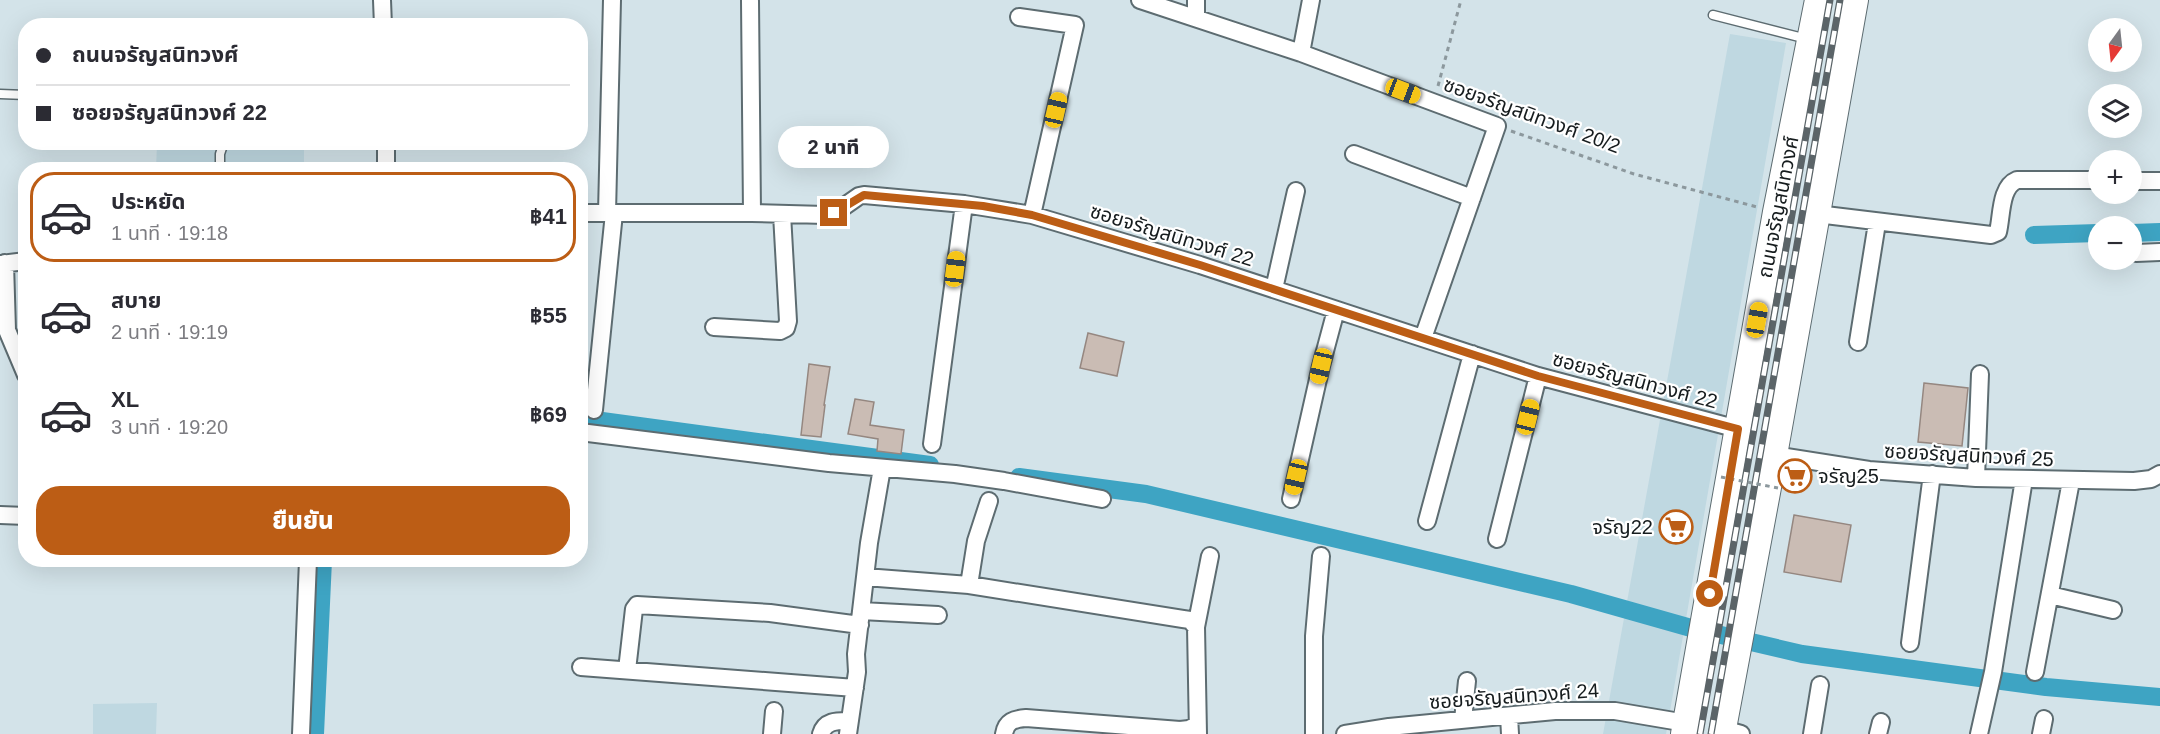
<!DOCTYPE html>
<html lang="th">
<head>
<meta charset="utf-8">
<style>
  :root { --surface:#fff; --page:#f2f2f3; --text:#2b2b33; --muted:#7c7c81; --line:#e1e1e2; --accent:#bc5d15 }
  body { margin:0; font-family:Helvetica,"Noto Sans Thai",sans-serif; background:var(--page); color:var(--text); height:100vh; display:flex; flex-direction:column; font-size:22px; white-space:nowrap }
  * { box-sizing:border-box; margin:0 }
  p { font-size:20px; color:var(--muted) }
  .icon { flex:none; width:33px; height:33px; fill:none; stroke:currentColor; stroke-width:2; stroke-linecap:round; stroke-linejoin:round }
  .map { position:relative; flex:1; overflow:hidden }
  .sheet { position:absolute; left:18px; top:162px; width:570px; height:405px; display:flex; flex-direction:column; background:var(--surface); border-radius:24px; box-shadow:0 6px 24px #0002 }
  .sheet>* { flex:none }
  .top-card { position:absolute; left:18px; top:18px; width:570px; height:132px; border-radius:24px; box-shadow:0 6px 24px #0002; display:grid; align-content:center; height:132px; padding:0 18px; background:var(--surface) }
  .needle { width:39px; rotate:195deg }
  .buttons { position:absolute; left:2088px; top:18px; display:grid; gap:12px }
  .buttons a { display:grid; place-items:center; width:54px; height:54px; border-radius:50%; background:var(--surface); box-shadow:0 6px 24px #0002; font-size:30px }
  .end { position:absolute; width:27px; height:27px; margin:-14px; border:8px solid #bc5d15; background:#fff; box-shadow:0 0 0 3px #fff }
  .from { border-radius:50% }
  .bubble { position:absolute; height:42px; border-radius:21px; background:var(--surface); box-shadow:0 6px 24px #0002; font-size:20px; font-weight:800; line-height:42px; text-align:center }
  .car { position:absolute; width:18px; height:36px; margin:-18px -9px; border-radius:8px; box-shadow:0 0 4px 2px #0007; background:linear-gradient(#f5c518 24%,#345 0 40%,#f5c518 0 76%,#345 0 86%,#f5c518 0) }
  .top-card b { display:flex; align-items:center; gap:21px; height:57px; font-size:22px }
  .top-card b+b { border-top:2px solid var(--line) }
  .top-card i { width:15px; height:15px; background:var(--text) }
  ul { padding:10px 0 0; list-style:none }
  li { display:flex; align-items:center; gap:18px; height:90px; margin:0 12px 9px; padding:0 6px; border:3px solid transparent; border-radius:24px }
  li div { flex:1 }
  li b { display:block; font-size:22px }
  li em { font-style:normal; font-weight:800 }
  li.on { border-color:var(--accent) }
  li>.icon { width:54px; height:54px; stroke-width:1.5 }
  .button { display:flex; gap:12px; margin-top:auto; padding:12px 18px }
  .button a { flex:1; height:69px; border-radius:24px; background:var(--accent); color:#fff; font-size:24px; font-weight:800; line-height:69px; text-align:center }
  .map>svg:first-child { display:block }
</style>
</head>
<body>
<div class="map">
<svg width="2160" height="734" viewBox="0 0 2160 734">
  <rect width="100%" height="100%" fill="#d3e3e9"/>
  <path fill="#bfd8e1" d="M1730 34 1786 43 1666 734H1603Z
    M157 143H304V169L156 170Z
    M157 703 156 734H93V704Z"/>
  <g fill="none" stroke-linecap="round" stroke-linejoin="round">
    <path stroke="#3ea4c3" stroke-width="18" d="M2132 233 2160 232
      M2034 235 2098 233
      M580 418 930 465
      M1019 477 1146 494 1571 594 1691 628 1802 654 2046 687 2160 697
      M315 734 323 560"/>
  </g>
  <path fill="#cabcb4" stroke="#958780" stroke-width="1.5" d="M1088 333 1124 342 1117 376 1080 368Z
    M809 364 830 367 824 405H825L821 437 801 435Z
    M1924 383 1968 388 1962 446 1918 442Z
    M855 399 874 402 870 425 904 430 901 454 877 451 878 439 848 434Z
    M1794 515 1851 525 1841 582 1784 572Z"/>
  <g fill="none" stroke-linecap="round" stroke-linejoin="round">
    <defs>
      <path id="service" d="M1713 15 1807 39
        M0 94 26 95
        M220 170V154L224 142"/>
      <path id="minor" d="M382 0 383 26
        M1140 0 1301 53 1497 126 1423 338
        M750 1 752 213
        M1019 17 1075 25 1032 215
        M1196 18V0
        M1301 53 1311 0
        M386 142V170
        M1354 154 1472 198
        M2132 181H2160
        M580 213H752L825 215 839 210 859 196 864 195 964 204 1032 215 1200 265 1538 376 1738 429
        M607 213 612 0
        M1817 214 1991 235 1998 232C2002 215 2000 187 2017 180H2098
        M2136 253 2160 252
        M5 263 7 330 26 375
        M0 264 26 261
        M1274 289 1296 191
        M714 327 780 331 786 328 788 321 782 214
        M1858 342 1877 223
        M594 410 614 213
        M580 432 829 463 955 474 1004 481 1102 499
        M932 444 964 204
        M1774 455 1869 470 1976 478 2134 481 2151 479 2160 474
        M1976 478 1980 374
        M1291 499 1321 366 1336 310
        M0 515 26 516
        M1427 521 1472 354
        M1497 539 1538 376
        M865 577 969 585 1183 619 1190 620 1196 627
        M969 585 976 541 989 501
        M2050 595 2113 610
        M861 611 938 615
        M1910 643 1932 474
        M581 667 855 688
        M627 670 634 609 637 605 770 613 860 625
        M2035 672 2071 481
        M1509 716 1510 734
        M1463 720 1467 681
        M1723 729 1741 734
        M301 734 308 560
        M772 734 774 711
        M821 734C825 720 838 721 850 721
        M848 734 857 672 856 654 869 543 882 468
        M1004 734C1006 721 1014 719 1026 718L1180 730 1189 729 1197 725
        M1198 734 1196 627 1210 556
        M1314 734V636L1321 556
        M1345 734 1389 727 1555 711H1615L1686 723
        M1812 734 1820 685
        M1878 734 1881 722
        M1979 734 1993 672 2024 479
        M2041 734 2044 719"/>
      <path id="primary" d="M1684 734 1776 212 1818 0
        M1722 734 1774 455 1855 0"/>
    </defs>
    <use href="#service" stroke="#5d6c71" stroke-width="11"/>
    <use href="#minor" stroke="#5d6c71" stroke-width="20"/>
    <use href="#primary" stroke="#5d6c71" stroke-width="28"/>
    <path stroke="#8c989d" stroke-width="3" stroke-dasharray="4.5 4.5" stroke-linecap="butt" d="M1438 86 1461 0
      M1511 131 1634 174 1757 207"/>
    <use href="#service" stroke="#fff" stroke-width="8"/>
    <use href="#minor" stroke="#fff" stroke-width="16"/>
    <use href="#primary" stroke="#fff" stroke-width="26"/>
    <defs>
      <path id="rail" d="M1700 734 1830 0
        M1711 734 1840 0"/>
    </defs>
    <use href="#rail" stroke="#5b6468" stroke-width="7"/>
    <use href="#rail" stroke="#fff" stroke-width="4.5" stroke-dasharray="14" stroke-linecap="butt"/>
    <path stroke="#8c989d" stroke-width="3" stroke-dasharray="4.5 4.5" stroke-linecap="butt" d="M1721 477 1778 488"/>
  </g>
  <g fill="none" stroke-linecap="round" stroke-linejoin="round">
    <path stroke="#bc5d15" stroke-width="8" d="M834 213 864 195 983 206 1032 215 1200 265 1538 376 1738 429 1710 594"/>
  </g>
  <defs>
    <symbol id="supermarket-ring" viewBox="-11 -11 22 22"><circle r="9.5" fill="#fff" stroke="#bc5d15" stroke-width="1.5"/><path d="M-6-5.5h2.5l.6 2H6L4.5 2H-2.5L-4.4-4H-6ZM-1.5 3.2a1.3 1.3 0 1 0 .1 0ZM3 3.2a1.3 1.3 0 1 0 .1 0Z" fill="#bc5d15"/></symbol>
  </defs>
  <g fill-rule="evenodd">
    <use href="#supermarket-ring" x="1776" y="457" width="38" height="38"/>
    <use href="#supermarket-ring" x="1657" y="508" width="38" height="38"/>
  </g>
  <g text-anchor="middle" stroke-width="4.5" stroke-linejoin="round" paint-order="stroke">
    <g font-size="20" fill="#161c1e" stroke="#fff">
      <text transform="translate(1532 115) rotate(20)" y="7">ซอยจรัญสนิทวงศ์ 20/2</text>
      <text transform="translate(1778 207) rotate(-79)" y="7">ถนนจรัญสนิทวงศ์</text>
      <text transform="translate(1172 235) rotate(17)" y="7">ซอยจรัญสนิทวงศ์ 22</text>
      <text transform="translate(1635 380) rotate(15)" y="7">ซอยจรัญสนิทวงศ์ 22</text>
      <text transform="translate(1969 455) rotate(3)" y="7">ซอยจรัญสนิทวงศ์ 25</text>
      <text transform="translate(1514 696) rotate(-4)" y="7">ซอยจรัญสนิทวงศ์ 24</text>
    </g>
    <g font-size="20" fill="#161c1e" stroke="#fff" text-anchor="start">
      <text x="1818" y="483">จรัญ25</text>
      <text x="1653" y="534" text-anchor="end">จรัญ22</text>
    </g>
  </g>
</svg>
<div class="buttons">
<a><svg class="needle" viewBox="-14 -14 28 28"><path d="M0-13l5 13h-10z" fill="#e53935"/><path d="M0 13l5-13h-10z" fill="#7c7c81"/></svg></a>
<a><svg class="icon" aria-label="layers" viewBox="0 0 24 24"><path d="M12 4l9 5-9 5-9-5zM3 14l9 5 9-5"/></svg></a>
<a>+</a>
<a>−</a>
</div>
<i class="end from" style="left:1710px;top:594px"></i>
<i class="end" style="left:834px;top:213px"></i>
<div class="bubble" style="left:778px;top:126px;width:111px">2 นาที</div>
<i class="car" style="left:1403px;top:91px;rotate:111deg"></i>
<i class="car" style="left:1056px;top:110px;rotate:13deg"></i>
<i class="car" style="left:955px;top:269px;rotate:7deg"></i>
<i class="car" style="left:1757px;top:320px;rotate:10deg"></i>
<i class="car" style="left:1321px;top:366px;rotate:193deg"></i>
<i class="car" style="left:1528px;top:417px;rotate:14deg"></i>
<i class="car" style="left:1296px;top:477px;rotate:193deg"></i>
<div class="top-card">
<b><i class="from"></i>ถนนจรัญสนิทวงศ์</b>
<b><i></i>ซอยจรัญสนิทวงศ์ 22</b>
</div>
<section class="sheet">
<ul>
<li class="on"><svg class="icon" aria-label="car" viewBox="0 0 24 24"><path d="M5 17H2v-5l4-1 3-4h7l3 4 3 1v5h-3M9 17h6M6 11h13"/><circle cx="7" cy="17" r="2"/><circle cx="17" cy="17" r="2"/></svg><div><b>ประหยัด</b><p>1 นาที · 19:18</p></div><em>฿41</em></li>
<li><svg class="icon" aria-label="car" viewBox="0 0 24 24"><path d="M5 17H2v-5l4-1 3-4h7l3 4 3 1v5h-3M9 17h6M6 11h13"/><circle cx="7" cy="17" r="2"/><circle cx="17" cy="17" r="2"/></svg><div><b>สบาย</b><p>2 นาที · 19:19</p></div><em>฿55</em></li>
<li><svg class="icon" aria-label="car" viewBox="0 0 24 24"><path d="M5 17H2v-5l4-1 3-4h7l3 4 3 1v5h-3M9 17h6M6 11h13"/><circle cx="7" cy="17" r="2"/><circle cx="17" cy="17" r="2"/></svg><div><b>XL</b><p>3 นาที · 19:20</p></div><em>฿69</em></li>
</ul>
<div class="button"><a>ยืนยัน</a></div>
</section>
</div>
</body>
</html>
